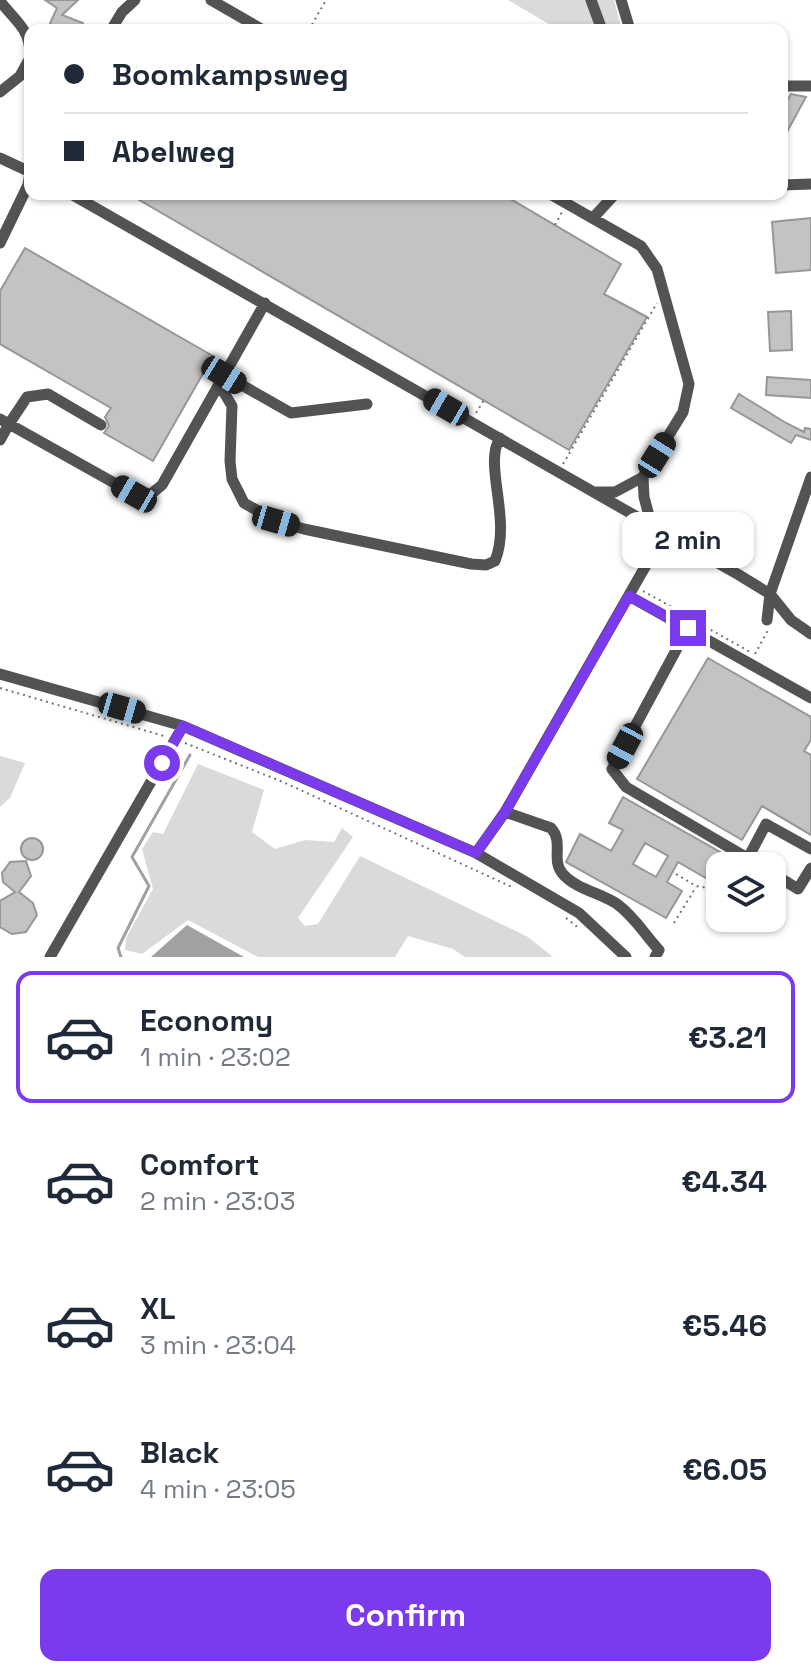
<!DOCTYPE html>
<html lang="en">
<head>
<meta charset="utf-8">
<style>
  :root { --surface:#fff; --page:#f6f6f7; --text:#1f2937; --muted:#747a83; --line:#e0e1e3; --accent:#7c3aed }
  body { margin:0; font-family:"Space Grotesk",sans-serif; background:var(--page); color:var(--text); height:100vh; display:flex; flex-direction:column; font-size:30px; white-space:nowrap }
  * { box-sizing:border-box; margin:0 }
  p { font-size:26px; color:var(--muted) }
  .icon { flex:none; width:44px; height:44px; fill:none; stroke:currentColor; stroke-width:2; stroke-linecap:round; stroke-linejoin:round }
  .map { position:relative; height:957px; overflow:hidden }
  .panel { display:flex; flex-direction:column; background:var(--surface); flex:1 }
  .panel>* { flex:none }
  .top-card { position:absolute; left:24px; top:24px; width:764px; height:176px; border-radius:16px; box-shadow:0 2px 6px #0004; display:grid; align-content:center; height:176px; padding:0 40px; background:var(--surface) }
  .tools { position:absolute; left:706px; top:852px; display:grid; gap:16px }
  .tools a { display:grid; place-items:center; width:80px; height:80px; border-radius:16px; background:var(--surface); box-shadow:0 2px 6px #0004; font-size:40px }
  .end { position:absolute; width:36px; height:36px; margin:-18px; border:10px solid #7c3aed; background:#fff; box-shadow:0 0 0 4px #fff }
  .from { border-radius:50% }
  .bubble { position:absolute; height:56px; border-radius:16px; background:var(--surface); box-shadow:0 2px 6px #0004; font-size:26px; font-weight:700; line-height:56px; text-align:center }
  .car { position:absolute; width:24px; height:48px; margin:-24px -12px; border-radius:10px; box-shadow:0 0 6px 2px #0007; background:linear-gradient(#222 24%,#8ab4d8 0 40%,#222 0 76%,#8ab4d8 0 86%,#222 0) }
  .top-card b { display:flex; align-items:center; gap:28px; height:76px; font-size:30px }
  .top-card b+b { border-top:2px solid var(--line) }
  .top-card i { width:20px; height:20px; background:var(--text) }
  ul { padding:14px 0 0; list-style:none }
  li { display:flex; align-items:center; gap:24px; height:132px; margin:0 16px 12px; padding:0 24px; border:4px solid transparent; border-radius:16px }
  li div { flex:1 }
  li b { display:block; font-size:30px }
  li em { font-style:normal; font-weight:700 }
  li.current { border-color:var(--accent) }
  li>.icon { width:72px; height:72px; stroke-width:1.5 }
  .action { display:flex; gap:16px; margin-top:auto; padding:16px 40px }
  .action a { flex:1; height:92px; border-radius:16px; background:var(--accent); color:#fff; font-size:32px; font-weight:700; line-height:92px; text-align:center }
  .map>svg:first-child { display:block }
</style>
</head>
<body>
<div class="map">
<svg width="811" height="957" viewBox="0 0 811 957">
  <rect width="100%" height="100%" fill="#fff"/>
  <path fill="#dadada" d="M508 0H614L622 30H559Z
    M0 756 25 763 10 798 0 807Z
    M198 764 264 790 252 832 275 849 305 840 334 842 342 828 353 837 298 918 305 926 318 924 360 856 528 937 553 957H465L453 949 408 936 395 957H258L188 920 142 954 125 950 126 938 153 889 142 849 153 832 163 834Z"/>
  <path fill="#a1a1a1" d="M187 925 244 957H151Z"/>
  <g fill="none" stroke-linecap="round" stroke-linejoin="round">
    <path stroke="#a1a1a1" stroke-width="3" d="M121 957 118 948 149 886 132 857 190 755"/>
  </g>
  <path fill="#c3c3c3" stroke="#979797" stroke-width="2" fill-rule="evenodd" d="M45 0H78L62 15 83 23 80 30 73 27 47 30 57 8Z
    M791 94 806 97 782 141V102L785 104Z
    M129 194H502L621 264 604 294 647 317 569 450Z
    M811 218V270L776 273 772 222Z
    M25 248 213 356 153 461 104 433 109 426 105 417 111 408 0 344V291Z
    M791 311 792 350 770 351 768 312Z
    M767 377 811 380V398L766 395Z
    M739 394 786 423 804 432 805 428 811 429V440L796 435 791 443 731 408Z
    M708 658 811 717V740L804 751 811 755V835L762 806 742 840 637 779Z
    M623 797 720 852 706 878 678 862 667 882 682 891 666 918 566 862 580 834 611 851 623 830 609 823ZM645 843 668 856 656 877 633 864Z
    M21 849a11 11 0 1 1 22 0a11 11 0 1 1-22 0Z
    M26 861 31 876 19 892 33 903 37 915 26 932 12 934 0 927V901L15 892 3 882 2 873 10 862Z"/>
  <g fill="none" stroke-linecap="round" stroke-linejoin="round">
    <path stroke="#757575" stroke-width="2" stroke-dasharray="2 4" stroke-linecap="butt" d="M309 30 326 0
      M555 225 562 212
      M476 413 484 400
      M563 464 657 303
      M643 591 690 617
      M695 621 752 653
      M755 654 768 630
      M0 688 164 736
      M185 743 283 782 512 887
      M676 874 696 886 720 890
      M566 918 580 929
      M674 923 696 887"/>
    <path stroke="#535353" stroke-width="11" d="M211 0 263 30
      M591 0 602 30
      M621 0 630 30
      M0 1C14 20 30 28 30 54
      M111 30 122 12 135 0
      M782 86H811
      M0 92 20 76 30 58
      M0 158 30 172
      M782 185 811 184
      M71 194 739 575 770 594 791 620 811 634
      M550 194 641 246 657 269 689 384 683 412 643 477 615 492H596
      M593 218 615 194
      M0 243 28 185 30 172
      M224 375 291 413 367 404
      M219 384 232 406 230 461 232 479 244 503 276 521 304 529 471 564 486 565 495 561C512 519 483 464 500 438
      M0 419 9 424 27 397 48 394 101 425
      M0 440 9 424 134 494H151L162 485 265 303
      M643 477 644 497 651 523
      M629 596 811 698
      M767 620 770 594 811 477
      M688 628 612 769 626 787 761 866
      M0 674 183 726 476 853 579 913 626 957
      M505 812 551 828C564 842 551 859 562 873 575 889 601 893 617 904 635 917 644 934 659 950L655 957
      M476 853 505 812 665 532
      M748 858 766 824 811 849
      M772 873 798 889 811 868
      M50 957 183 726"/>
  </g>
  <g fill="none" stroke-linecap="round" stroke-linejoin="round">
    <path stroke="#7c3aed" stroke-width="10" d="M162 763 183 726 476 853 505 812 629 596 688 628"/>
  </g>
</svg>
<div class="tools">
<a><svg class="icon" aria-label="layers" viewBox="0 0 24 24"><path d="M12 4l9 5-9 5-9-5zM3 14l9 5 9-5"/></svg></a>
</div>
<i class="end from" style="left:162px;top:763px"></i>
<i class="end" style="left:688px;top:628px"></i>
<div class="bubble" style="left:622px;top:512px;width:132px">2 min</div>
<i class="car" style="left:224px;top:375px;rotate:122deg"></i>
<i class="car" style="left:446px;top:407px;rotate:300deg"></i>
<i class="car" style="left:657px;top:455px;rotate:32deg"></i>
<i class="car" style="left:134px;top:494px;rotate:300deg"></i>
<i class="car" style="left:276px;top:521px;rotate:106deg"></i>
<i class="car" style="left:122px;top:708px;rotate:106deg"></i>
<i class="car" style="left:625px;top:746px;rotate:208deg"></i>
<div class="top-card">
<b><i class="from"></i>Boomkampsweg</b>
<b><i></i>Abelweg</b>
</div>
</div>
<section class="panel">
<ul>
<li class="current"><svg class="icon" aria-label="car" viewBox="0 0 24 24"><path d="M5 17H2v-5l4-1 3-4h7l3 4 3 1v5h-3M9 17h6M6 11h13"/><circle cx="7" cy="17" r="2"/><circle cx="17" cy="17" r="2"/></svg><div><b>Economy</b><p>1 min · 23:02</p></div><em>€3.21</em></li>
<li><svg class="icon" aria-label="car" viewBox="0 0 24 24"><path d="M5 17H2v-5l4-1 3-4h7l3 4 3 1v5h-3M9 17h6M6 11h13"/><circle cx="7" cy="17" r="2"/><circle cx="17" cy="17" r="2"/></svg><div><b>Comfort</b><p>2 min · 23:03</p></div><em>€4.34</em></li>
<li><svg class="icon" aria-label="car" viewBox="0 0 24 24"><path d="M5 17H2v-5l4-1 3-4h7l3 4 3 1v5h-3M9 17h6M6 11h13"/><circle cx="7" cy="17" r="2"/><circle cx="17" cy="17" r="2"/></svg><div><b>XL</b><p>3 min · 23:04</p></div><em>€5.46</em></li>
<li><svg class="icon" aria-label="car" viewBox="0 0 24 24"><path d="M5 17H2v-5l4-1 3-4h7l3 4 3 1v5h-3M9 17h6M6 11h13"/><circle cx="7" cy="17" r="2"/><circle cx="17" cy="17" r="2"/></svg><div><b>Black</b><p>4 min · 23:05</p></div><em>€6.05</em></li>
</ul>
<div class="action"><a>Confirm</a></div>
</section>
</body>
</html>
